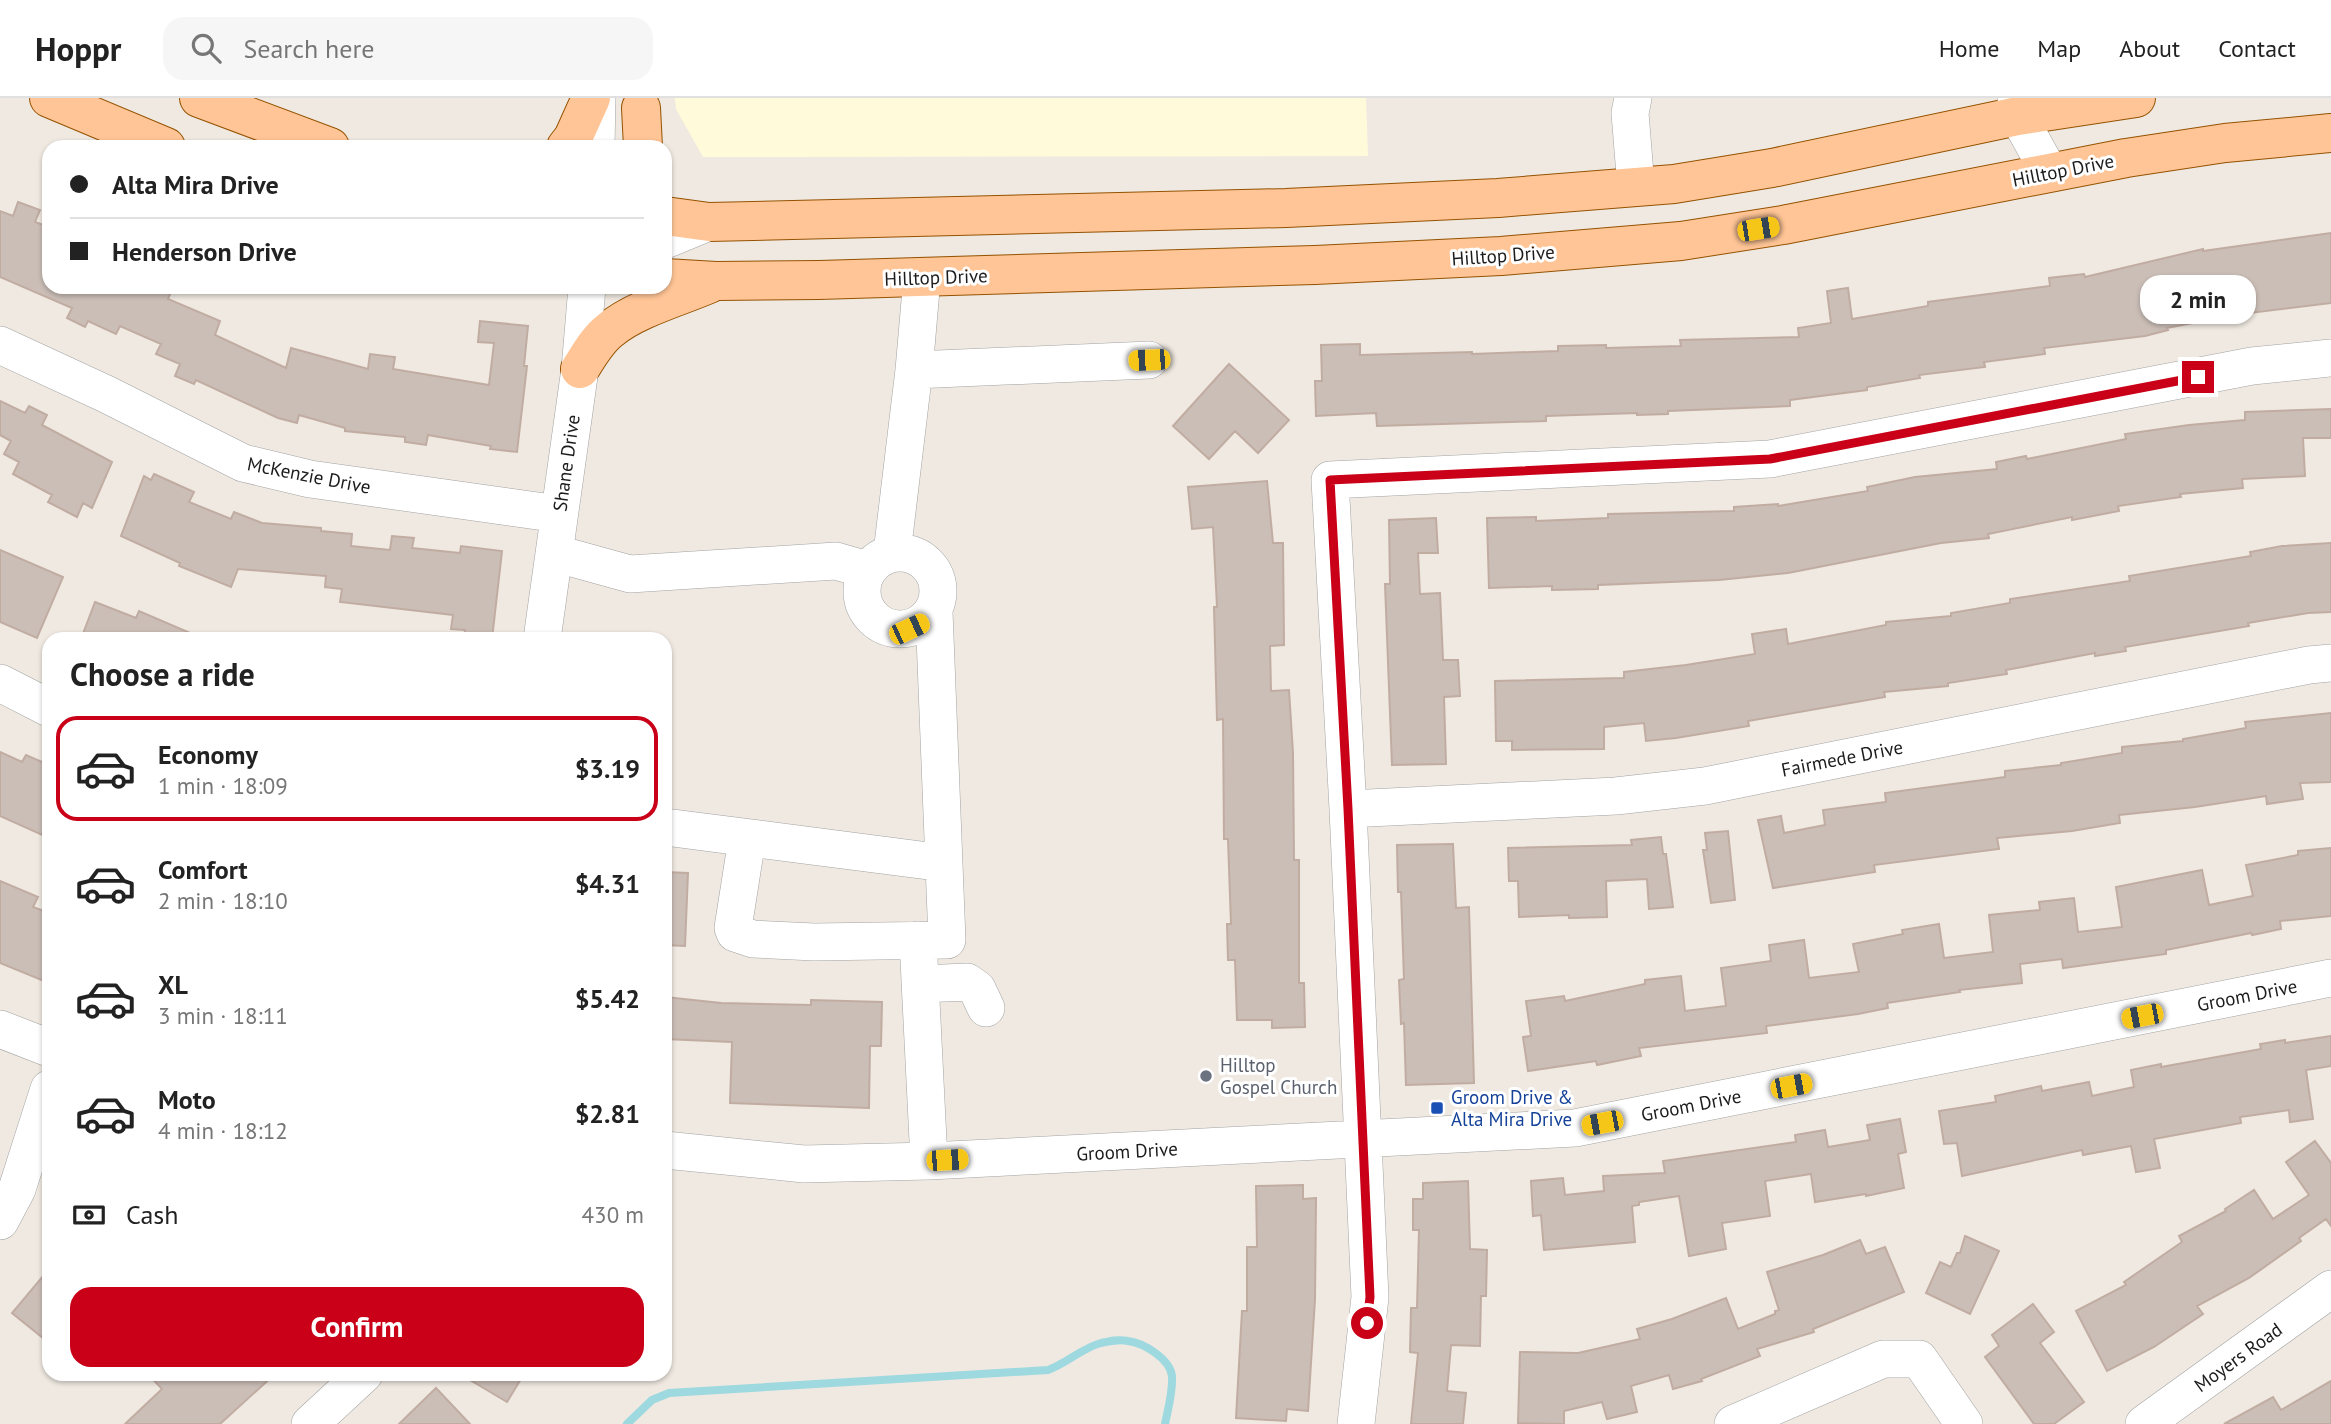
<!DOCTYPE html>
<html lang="en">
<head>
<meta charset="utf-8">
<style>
  :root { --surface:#fff; --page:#f6f6f6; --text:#222; --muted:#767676; --line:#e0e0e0; --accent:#c90018 }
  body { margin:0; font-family:"PT Sans",sans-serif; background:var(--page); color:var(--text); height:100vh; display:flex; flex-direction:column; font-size:26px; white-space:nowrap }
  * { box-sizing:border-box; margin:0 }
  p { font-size:23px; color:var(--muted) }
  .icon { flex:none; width:38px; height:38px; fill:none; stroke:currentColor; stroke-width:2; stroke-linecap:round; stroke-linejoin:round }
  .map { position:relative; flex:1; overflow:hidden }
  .side { position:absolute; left:42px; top:534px; width:630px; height:749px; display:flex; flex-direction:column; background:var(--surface); border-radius:21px; box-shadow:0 2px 5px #0004 }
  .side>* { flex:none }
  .guide { position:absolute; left:42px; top:42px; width:630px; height:154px; border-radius:21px; box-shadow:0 2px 5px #0004; display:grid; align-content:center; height:154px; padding:0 28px; background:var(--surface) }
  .end { position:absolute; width:32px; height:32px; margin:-16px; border:9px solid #c90018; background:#fff; box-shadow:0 0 0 4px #fff }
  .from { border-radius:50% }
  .bubble { position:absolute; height:49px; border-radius:21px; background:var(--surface); box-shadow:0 2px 5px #0004; font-size:23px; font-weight:800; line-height:49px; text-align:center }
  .car { position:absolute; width:21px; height:42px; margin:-21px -10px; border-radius:9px; box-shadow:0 0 5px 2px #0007; background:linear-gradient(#f5c518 24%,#345 0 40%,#f5c518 0 76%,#345 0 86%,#f5c518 0) }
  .guide b { display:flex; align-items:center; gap:24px; height:66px; font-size:26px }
  .guide b+b { border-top:2px solid var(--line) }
  .guide i { width:18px; height:18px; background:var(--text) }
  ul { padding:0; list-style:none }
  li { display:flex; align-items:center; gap:21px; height:105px; margin:0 14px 10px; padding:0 14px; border:4px solid transparent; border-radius:21px }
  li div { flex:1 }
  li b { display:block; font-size:26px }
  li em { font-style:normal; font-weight:800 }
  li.on { border-color:var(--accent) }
  li>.icon { width:63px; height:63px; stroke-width:1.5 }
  h2 { padding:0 28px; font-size:32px; line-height:84px }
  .pay { display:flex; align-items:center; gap:18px; height:77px; padding:0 28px; font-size:26px }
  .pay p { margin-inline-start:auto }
  .primary-button { display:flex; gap:14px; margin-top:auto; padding:14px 28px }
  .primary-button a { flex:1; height:80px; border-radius:21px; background:var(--accent); color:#fff; font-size:28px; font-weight:800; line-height:80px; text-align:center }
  header { display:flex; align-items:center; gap:42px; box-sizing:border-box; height:98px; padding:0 35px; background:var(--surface); border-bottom:2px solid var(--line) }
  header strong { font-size:33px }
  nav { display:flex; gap:38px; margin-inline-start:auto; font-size:24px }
  .search { width:490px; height:63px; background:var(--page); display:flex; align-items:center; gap:18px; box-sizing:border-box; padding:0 24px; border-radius:21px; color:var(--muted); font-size:26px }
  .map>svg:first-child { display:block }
</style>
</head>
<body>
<header>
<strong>Hoppr</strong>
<div class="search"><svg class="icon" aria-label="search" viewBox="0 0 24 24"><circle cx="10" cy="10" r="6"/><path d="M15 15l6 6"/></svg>Search here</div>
<nav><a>Home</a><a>Map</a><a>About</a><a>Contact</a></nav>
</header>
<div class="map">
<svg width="2331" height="1326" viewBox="0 0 2331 1326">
  <rect width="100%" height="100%" fill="#efe9e1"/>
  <path fill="#fffbda" d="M675 0H1366L1368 58 703 59 676 11Z"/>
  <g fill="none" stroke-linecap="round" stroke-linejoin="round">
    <path stroke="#9ed9e0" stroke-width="8" d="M627 1326 652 1302 669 1295 1048 1272C1067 1265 1082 1250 1101 1245 1110 1243 1119 1241 1128 1243 1144 1245 1170 1261 1172 1278 1173 1294 1168 1311 1165 1326"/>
  </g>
  <path fill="#cbbeb7" stroke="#c1aca2" stroke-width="2" d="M18 104 40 112 35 124 49 129V189H173L168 201 220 223 215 237 286 270 291 250 368 271 370 256 395 259 393 271 489 287 494 245 478 244 480 223 528 228 524 268H527L517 354 490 351 491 348 428 337 426 347 405 344V339L345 333V330L299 317 297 325 278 320 196 282 194 286 175 278 180 266 156 256 161 246 120 228 116 236 88 223 85 229 67 220 72 210 0 179V113L13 118Z
    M2331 135V205L2233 217 2167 230 2168 232 2145 238 2044 250 2045 256 1984 264 1985 269 1919 277 1920 280 1867 289V292L1790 302V308L1668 313V316L1637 317V315L1546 318V323L1377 328 1376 315 1316 318 1315 283H1322L1321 247 1360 246V257L1472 254V256L1558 253V248L1606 247V250L1681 248 1680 242 1799 239 1798 230 1831 225 1827 193 1848 190 1852 221 1928 208V204L2050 188 2049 180 2084 176 2085 179 2203 151V153Z
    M1229 266 1289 322 1258 355 1235 333 1209 361 1173 328Z
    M0 303 25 315 29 308 47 317 42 327 112 364 92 410 83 405 77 419 48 404 52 397 13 376 19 364 4 356 11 343 0 337Z
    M2331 311V340H2303L2305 378 2242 381 2243 390 2180 396 2181 399 2118 408 2119 413 2072 422V419L1988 436 1989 440 1941 445 1788 475 1719 482 1598 487V491L1552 492V488L1489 490 1487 420 1536 419V423L1608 420V416L1734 413V409L1778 406V408L1868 393 1867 389 1915 379 1997 371 1996 364 2026 358 2027 361 2126 341 2125 336 2189 327 2245 322V314Z
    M154 376 194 394 189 404 231 421 234 414 262 425 321 430V433L352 436 351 448 390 452 392 438 414 440 412 450 460 455 461 448 502 453 492 541H464L465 532 451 531 453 517 340 504 342 491 325 489 326 478 238 471 231 489 179 468 180 465 121 438 144 378 151 382Z
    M1267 383 1273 445H1283L1284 547 1270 548 1271 593 1289 592 1293 655 1294 762H1299V885H1304L1305 929 1272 930V922H1237L1235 862H1228L1227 826H1231L1228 741H1224L1223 621 1217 622 1214 509H1217L1213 429 1192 431 1188 389Z
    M1436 420 1438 455H1418L1420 496 1440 495 1443 562H1458L1460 598 1444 599 1446 666 1392 667 1385 486H1390L1389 422Z
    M2331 445V514L2308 515 2248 525 2249 528 2125 549 2126 553 2095 558V555L2006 572 2007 576 1948 585V588L1884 594 1885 599 1748 623 1749 628 1676 640 1646 643 1644 625 1604 629V651L1512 652V643H1496L1495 583 1624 580V574L1686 567 1755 556 1752 536 1786 531 1788 546 1886 527V524L1951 518V515L2010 505V501L2130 483 2129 478 2251 458 2250 454 2282 448Z
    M0 452 63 479 37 540 0 524Z
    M95 504 136 520 139 513 204 541H81Z
    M2331 615V684L2300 685 2303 701 2267 706 2266 698 2195 709 2119 717 2120 725 2072 733 1997 740 1999 751 1874 767 1875 774 1773 790 1758 722 1781 718 1784 735 1825 727 1823 712 1886 704 1885 695 2005 679V673L2061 667V665L2122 655V649L2183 643V641L2246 630 2245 624Z
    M0 654 22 664 26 657 49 667V740L0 718Z
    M1728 733 1735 802 1711 805 1703 752H1707L1705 735Z
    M1661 739 1663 756H1666L1673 809 1649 811 1647 781 1606 783 1607 819 1569 820V817L1519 819 1518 783H1509L1508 750 1632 747 1631 742Z
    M1453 746 1456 810 1469 809 1474 985 1406 987 1404 925 1401 926 1399 882 1404 881 1401 794H1398L1397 747Z
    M2331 750V818L2280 823 2281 831 2252 837 2251 835 2166 852V856L2063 870 2062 861 2020 866 2022 885 1959 892 1960 894 1887 905 1888 910 1858 916 1766 928 1767 935 1639 950 1641 958 1597 967 1596 963 1528 973 1523 939 1531 938 1526 903 1564 898 1565 903 1645 886V882L1681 878 1685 913 1726 908 1721 870 1771 863 1769 847 1804 842 1809 880 1859 874 1853 846 1903 836 1902 832 1939 826 1944 860 1993 854 1989 817 2040 812 2039 804 2074 800 2078 834 2122 829 2116 789 2202 772 2209 807 2253 798 2246 767 2298 757V753Z
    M665 774 688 775 685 848 665 847Z
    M0 783 38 799 33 809 49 815V885L0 865Z
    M665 899 721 905 811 907V902L882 904 881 948H870L869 1010 730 1005 732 944 665 941Z
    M2331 938V968L2306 972 2313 1021 2290 1024 2289 1012 2240 1019 2241 1025 2154 1041 2160 1070 2136 1074 2131 1048 2083 1057 2082 1052 1962 1078 1957 1045 1944 1046 1939 1013 1996 1004 1995 998 2041 988 2042 993 2089 984 2092 998 2134 989 2131 972 2161 966V969L2261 951 2260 946 2285 942V945Z
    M1900 1021 1906 1054 1898 1056 1904 1090 1866 1098V1096L1815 1104 1811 1076 1765 1083 1770 1118 1722 1125 1726 1151 1689 1158 1679 1098 1639 1104V1107L1632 1108 1635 1144 1544 1152 1541 1117 1533 1118 1531 1083 1563 1080 1565 1097 1604 1093 1603 1078 1665 1075 1663 1063 1796 1044 1795 1037 1825 1032 1828 1049 1870 1042 1867 1027Z
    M2315 1043 2331 1065V1128L2326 1121 2299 1140 2301 1143 2249 1180 2197 1208 2203 1216 2154 1249 2107 1273 2076 1213 2126 1187 2124 1184 2182 1144 2179 1138 2226 1113 2225 1111 2254 1092 2273 1121 2309 1097 2286 1064Z
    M1468 1083 1470 1151 1487 1152 1486 1198H1481L1480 1248 1451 1247 1447 1293 1466 1295 1463 1326H1411L1418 1255 1410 1254 1411 1210H1417L1419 1132H1413V1101H1423V1085Z
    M1303 1087V1101L1316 1100 1315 1201 1308 1313 1287 1311 1286 1323 1236 1320 1242 1213H1247V1149H1257L1256 1088Z
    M1965 1138 1999 1153 1970 1216 1926 1195 1940 1164 1951 1169 1957 1155H1960Z
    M1860 1142 1866 1156 1885 1149 1904 1194 1813 1231 1814 1234 1757 1251 1760 1258 1701 1281 1702 1283 1673 1291 1669 1277 1631 1288 1637 1314 1607 1321 1602 1304 1564 1313V1326L1518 1325 1520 1254 1578 1255 1640 1241 1637 1231 1672 1221 1726 1200 1738 1231 1775 1216V1213L1779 1212 1767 1174 1823 1157Z
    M49 1171V1245L12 1215Z
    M2033 1206 2054 1234 2040 1245 2084 1304 2054 1326H2034L1985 1259 1999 1248 1992 1237Z
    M148 1276H275L220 1326H125L162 1291Z
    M460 1276H524L507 1304Z
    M2331 1283V1326H2224L2273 1299 2281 1312Z
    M436 1290 470 1326H399Z"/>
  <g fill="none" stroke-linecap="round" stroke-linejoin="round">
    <defs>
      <path id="minor" d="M1633 0 1630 15 1636 89
        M2016 0 2018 18 2049 74
        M596 49 597 0
        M665 142 709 124
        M0 247 106 296 243 365 310 381 559 416
        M914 272 1149 262
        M862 493a38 38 0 1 1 76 0a38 38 0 1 1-76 0Z
        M554 455 630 476 836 463 867 472
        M892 455 914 272 922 180
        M542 541 580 271 587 189
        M0 585 49 610
        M1348 711 1616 698 1705 688 2309 567 2331 565
        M665 729 944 765
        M747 741 733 830 735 835 753 841 814 844 947 842 934 513
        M918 842 929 1063
        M921 886 967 884 977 891 986 910
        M0 931 49 950
        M665 1052 804 1066 929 1063 1575 1030 2331 880
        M0 1123 17 1091 49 991
        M310 1326 364 1276
        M1356 1326 1370 1199 1348 711 1330 382 1770 361 2252 268 2331 260
        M1733 1326 1883 1261H1919L1964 1326
        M2144 1326 2331 1191"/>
      <path id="major" d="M49 0 166 49
        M199 0 330 49
        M641 10 643 49
        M566 49 573 40 591 0
        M665 118 709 124 1286 110 1498 100 1674 86 1772 70 2018 18 2136 0
        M665 180 716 183 819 182 1315 167 1501 158 1681 143 1783 127 2126 60 2225 45 2331 35
        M580 271C589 257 597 242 610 232 635 211 679 199 709 186"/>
    </defs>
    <use href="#minor" stroke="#a3a3a3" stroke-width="38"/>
    <use href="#major" stroke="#955200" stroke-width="40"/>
    <use href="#minor" stroke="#fff" stroke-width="37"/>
    <use href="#major" stroke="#ffc596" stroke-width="38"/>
  </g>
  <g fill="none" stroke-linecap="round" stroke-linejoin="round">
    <path stroke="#c90018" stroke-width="9" d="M1367 1225 1370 1199 1348 711 1330 382 1770 361 2198 279"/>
  </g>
  <circle fill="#6b7280" stroke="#fff" stroke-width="2.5" cx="1206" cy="978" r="7"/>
  <rect fill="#1a4fb4" stroke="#fff" stroke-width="2.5" x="1430" y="1003" width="14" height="14" rx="3.5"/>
  <g text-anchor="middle" stroke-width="6" stroke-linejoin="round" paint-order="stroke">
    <g font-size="19" fill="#1c1c1c" stroke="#fff">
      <text transform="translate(2063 72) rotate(-11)" y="7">Hilltop Drive</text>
      <text transform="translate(1503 157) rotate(-4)" y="7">Hilltop Drive</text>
      <text transform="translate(936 179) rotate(-2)" y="7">Hilltop Drive</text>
      <text transform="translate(566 365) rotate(-82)" y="7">Shane Drive</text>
      <text transform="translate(309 377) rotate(11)" y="7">McKenzie Drive</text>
      <text transform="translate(1842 660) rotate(-11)" y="7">Fairmede Drive</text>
      <text transform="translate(2247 897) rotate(-11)" y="7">Groom Drive</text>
      <text transform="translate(1691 1007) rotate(-11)" y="7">Groom Drive</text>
      <text transform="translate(1127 1053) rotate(-3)" y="7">Groom Drive</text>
      <text transform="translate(2238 1259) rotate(-36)" y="7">Moyers Road</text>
    </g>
    <g font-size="19" fill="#5b616d" stroke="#fff" text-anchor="start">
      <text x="1220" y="974">Hilltop<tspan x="1220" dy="22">Gospel Church</tspan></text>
    </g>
    <g font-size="19" fill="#164399" stroke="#fff" text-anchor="start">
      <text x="1451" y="1006">Groom Drive &amp;<tspan x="1451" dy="22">Alta Mira Drive</tspan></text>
    </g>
  </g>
</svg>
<i class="end from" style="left:1367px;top:1225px"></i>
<i class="end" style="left:2198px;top:279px"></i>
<div class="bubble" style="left:2140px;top:177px;width:116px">2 min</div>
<i class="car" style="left:1758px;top:131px;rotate:81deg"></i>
<i class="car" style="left:1149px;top:262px;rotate:268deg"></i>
<i class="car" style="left:909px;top:531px;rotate:65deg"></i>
<i class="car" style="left:2142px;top:918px;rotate:259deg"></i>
<i class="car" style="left:1791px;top:988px;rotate:79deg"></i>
<i class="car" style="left:1602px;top:1025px;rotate:259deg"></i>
<i class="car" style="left:947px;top:1062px;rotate:87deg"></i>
<div class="guide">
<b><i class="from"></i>Alta Mira Drive</b>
<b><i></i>Henderson Drive</b>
</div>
<section class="side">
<h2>Choose a ride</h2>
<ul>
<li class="on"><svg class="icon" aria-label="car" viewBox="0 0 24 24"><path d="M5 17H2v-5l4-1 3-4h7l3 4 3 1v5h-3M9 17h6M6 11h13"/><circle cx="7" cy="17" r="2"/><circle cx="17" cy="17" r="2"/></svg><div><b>Economy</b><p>1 min · 18:09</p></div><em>$3.19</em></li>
<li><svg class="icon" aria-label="car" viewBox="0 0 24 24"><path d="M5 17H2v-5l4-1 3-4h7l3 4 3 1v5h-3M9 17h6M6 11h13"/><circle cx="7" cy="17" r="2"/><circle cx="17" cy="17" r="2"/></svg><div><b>Comfort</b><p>2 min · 18:10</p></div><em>$4.31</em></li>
<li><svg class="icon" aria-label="car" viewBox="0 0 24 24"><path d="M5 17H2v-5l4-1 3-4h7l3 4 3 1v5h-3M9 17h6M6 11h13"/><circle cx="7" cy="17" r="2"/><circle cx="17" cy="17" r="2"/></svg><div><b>XL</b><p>3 min · 18:11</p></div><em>$5.42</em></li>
<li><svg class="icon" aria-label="car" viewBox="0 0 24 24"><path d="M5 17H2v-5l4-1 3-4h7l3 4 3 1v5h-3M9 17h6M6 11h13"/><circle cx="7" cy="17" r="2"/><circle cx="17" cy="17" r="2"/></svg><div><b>Moto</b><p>4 min · 18:12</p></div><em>$2.81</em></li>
</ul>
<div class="pay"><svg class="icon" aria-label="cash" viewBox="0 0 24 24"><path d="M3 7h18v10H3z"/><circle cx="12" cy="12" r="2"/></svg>Cash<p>430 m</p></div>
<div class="primary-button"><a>Confirm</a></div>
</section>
</div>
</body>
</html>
